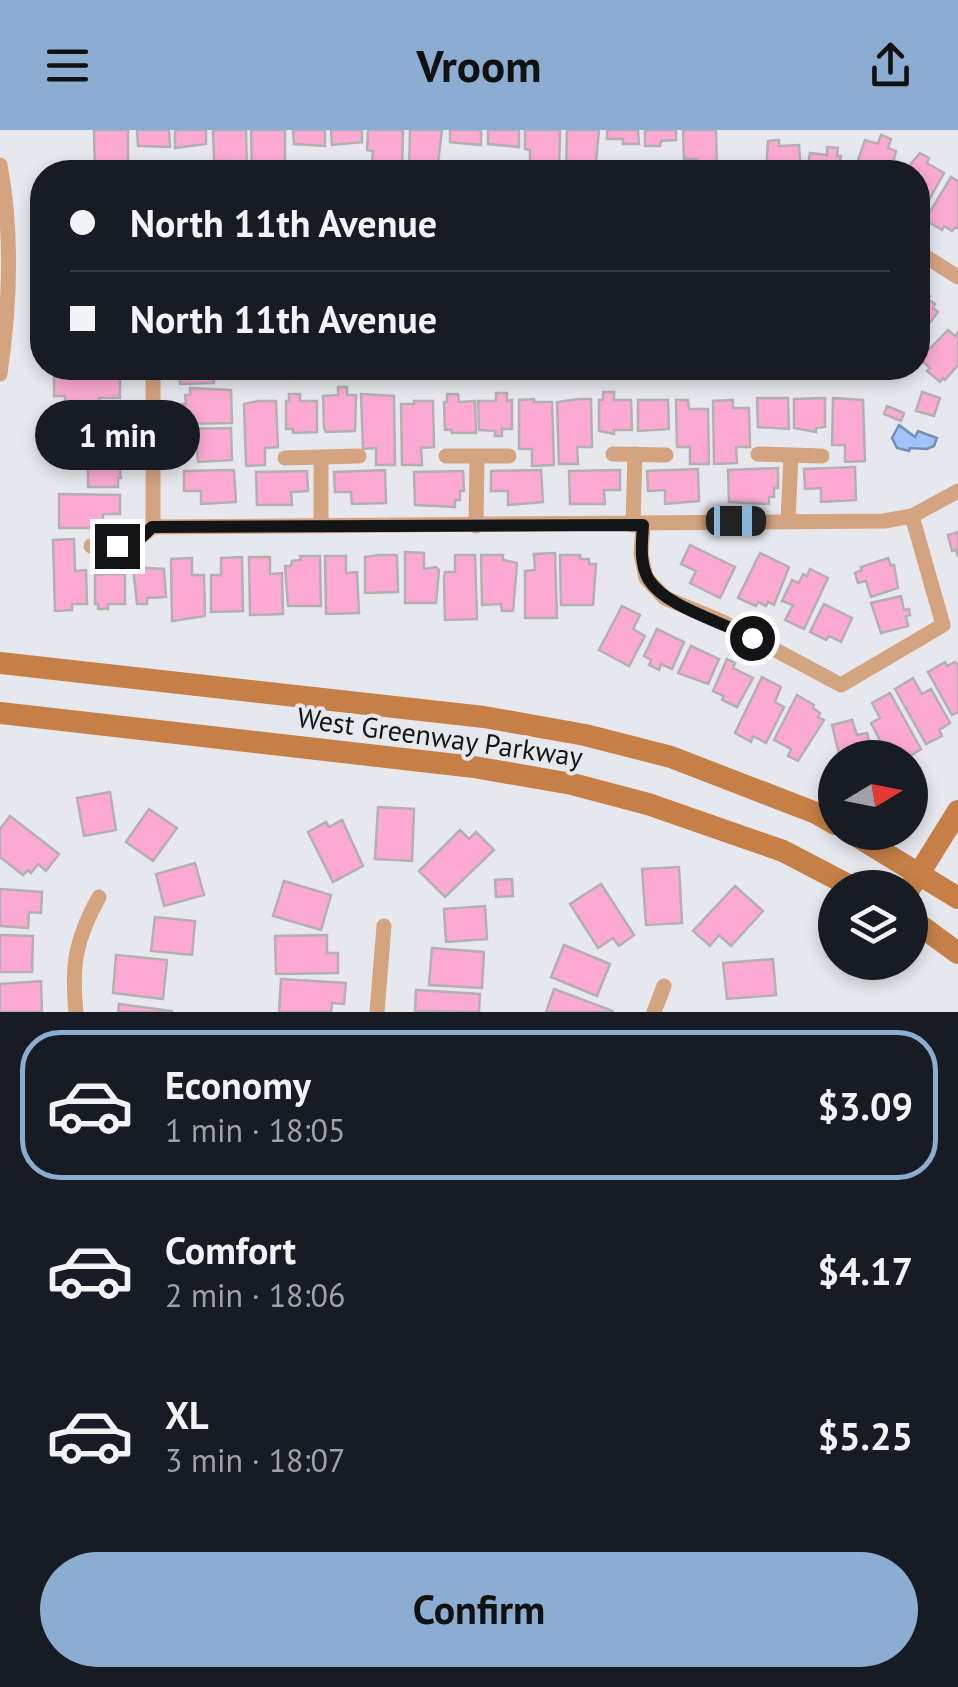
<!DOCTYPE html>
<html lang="en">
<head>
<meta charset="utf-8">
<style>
  :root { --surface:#171b24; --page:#242831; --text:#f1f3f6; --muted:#9ea1a6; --line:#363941; --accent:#8cadd2 }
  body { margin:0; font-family:"PT Sans",sans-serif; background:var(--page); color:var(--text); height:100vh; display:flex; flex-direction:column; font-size:38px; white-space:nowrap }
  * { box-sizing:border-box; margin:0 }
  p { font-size:32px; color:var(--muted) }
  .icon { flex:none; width:55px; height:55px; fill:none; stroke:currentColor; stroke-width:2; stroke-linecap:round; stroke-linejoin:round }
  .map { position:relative; height:882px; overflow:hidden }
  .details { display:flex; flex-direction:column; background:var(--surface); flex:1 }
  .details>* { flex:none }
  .top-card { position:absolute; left:30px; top:30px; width:900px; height:220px; border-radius:40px; box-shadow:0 5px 15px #0003; display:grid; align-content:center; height:220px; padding:0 40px; background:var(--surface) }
  .needle { width:65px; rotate:80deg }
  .buttons { position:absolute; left:818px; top:610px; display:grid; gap:20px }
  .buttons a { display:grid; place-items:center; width:110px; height:110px; border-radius:50%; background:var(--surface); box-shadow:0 5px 15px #0003; font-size:50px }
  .end { position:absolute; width:45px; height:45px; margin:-22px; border:12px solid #131415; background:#fff; box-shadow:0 0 0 5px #fff }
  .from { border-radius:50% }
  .bubble { position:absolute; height:70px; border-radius:35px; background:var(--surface); box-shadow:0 5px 15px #0003; font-size:32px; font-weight:700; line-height:70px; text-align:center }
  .car { position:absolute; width:30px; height:60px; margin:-30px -15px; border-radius:12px; box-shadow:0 0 8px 2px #0007; background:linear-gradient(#222 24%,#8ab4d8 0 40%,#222 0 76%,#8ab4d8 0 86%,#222 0) }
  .top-card b { display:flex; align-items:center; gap:35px; height:95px; font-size:38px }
  .top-card b+b { border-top:2px solid var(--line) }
  .top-card i { width:25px; height:25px; background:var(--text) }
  ul { padding:18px 0 0; list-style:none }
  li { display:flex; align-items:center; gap:30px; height:150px; margin:0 20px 15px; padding:0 20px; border:5px solid transparent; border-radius:40px }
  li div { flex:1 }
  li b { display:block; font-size:38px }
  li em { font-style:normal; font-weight:700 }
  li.current { border-color:var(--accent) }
  li>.icon { width:90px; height:90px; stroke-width:1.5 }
  .primary-button { display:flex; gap:20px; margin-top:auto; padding:20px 40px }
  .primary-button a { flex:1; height:115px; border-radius:60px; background:var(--accent); color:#111; font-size:40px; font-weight:700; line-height:115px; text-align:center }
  header { display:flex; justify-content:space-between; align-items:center; height:130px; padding:0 40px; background:var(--accent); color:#111; font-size:45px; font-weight:700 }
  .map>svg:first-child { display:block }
</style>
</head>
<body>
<header><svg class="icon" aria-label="menu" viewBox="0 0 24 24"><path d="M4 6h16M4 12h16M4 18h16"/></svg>Vroom<svg class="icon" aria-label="share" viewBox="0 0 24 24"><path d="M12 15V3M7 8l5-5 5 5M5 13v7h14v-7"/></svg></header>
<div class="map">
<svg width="958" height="882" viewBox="0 0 958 882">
  <rect width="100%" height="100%" fill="#e7e8ed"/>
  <path fill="#a1c3fa" stroke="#768eb5" stroke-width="2.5" d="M899 295 915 307 918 301 937 308 934 316 927 319 910 318 909 321 897 318 892 308Z"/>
  <path fill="#fcaad3" stroke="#b4afb1" stroke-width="2.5" d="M94 0H128V34H116V42H95Z
    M137 0H169L170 17 138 16Z
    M175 0H206V14L175 18Z
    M213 0H246L247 42H227V31H214Z
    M251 0H285V32H273V42H252Z
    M293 0H325V16L294 14Z
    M331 0H362V12L332 15Z
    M368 0H403L402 42H382V33L372 32 373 21 367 20Z
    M410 0H442L438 33H430V42H409Z
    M450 0H481V15L450 12Z
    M488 0H519V17L488 14Z
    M525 0H560L559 42H539V32H530V20L525 19Z
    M567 0H599L596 33H587V42H566Z
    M607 0H638L639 14H623V9H607Z
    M645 0H676V10L661 11 660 16H645Z
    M683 0H716L717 42H698L697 29H684Z
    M881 5 891 9 888 18 896 21 891 42H854L865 10 878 14Z
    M779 10V16L799 15 801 42H766L768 11Z
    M827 17 838 18 837 26H841L839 42H807L810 23 827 25Z
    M920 23 929 28 927 33 944 43 920 86 918 42H904Z
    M951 47 958 51V99L955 97 952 101 944 96 942 100 925 90Z
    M918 157 930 166 928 169 935 174 933 178 938 182 918 209Z
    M948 200 955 206 958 202V235L945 250 943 248 940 252 927 241 930 238 920 229Z
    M68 238H121V240L68 242Z
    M180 238H214V253L180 254Z
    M286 238H318V243H299L300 248 289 249Z
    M323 238H355L356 246 323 247Z
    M362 238H394V241H362Z
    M444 238H475V240L459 244V240L444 241Z
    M481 238H512V240L496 243V240L481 241Z
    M600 238H631V242H615V247H604Z
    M638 238H669V240L653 243V240H638Z
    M758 238H787L788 240H771V246H761Z
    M793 238H824V241L809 245 808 242H793Z
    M54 247H120V268H99L100 280H65V266H54Z
    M338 257H347V265H356L355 301 326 302 324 298 323 266 338 265Z
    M190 258 231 260 232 293 182 294 181 274H186L185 265H190Z
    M603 262H614V270H631L632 300H614V304L599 301V270H603Z
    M922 262 940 268 934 286 916 281Z
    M496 263H507V271L512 270V299H502V306H495V301L479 300 478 271H496Z
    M289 264H300V271H317V302L293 303V299H286V271H289Z
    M361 264 394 266 395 335H376V318L363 319Z
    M447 264H458L459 272 475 271 476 303H452L451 300H445L444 272H447Z
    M757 268H788L789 299 758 297Z
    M825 268V297L816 298V302L794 298V269Z
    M833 268 863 270 865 331 845 332V315H832Z
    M534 269V272H552L554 335 532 336V319H519V270Z
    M579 269H591L592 317H577L578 334H559L557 272Z
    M638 270H668L669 299 638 301Z
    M676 270H688L689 279H708L709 334H690V317H677Z
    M733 270V278H749L750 317H736L737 333 714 334 713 271Z
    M258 271H276L278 317 265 318V335L246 336 244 274Z
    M414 271H433L434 317 421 318 422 335H402L401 274H414Z
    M887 276 904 283 901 291 884 284Z
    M105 285V299H120V318L67 320 66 287Z
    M231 298 232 330 198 332 197 319H181L180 299Z
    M88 326H118L121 348H118V357H88Z
    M855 337 856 370 821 372V358L805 359 804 339Z
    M778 338V358H774V367H769V374L729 372 728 340Z
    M698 339 699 371 665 374V360L648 361 647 341Z
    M234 340 236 372 201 374V361H184V341Z
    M385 340 386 373 352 374 351 362H335L334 342Z
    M541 340 543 372 508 375V361H491V341Z
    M620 340V360H604L605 374H570L569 341Z
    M307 341 308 361 291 362 292 375H257L256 342Z
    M463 341 464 361H460V370H455V377L415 375 414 342Z
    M59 364 120 365V384H103V398H59Z
    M958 402V427L956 420 952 421 948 405Z
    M74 409 75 441 86 440 87 474H72V480L55 481 53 410Z
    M690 415 735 437 720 468 690 453 696 441 681 434Z
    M405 422 424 423V439L436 437 439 440 436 473H405Z
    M555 423 557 488H525V441L535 440 534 424Z
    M760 423 789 437 774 475 768 472 766 476 758 472 756 476 738 468Z
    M379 425H397L398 462 365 463V427Z
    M455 425H475L477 489 445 490 444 449 445 442H455Z
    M481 425H503V430L517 433 513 481H502L501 474 482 475Z
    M560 425H580V429H589V434H596L593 475H561Z
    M300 426H320L321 476H288L285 436H291L292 431 301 430Z
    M325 426H346V443L357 442 359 483 326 484Z
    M242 427 243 481 211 482V445H221V428Z
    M249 427H270V444L282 443 283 484 250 485Z
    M192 428V445H204L205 486 172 491 171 429Z
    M888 428 891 436 894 435 898 458 871 467 866 451 858 453 855 443 862 440 861 437Z
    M133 437 164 439 166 467 147 468V474H137Z
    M810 439 828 448 804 499 785 490 793 475 782 471 792 450 799 453 803 444 807 446Z
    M109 444H125V474H108V479H98V474H95V445Z
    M901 466 904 480 909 479 910 485 906 486 908 496 881 503 871 473Z
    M824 474 852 488 841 512 829 506 826 510 810 502Z
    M622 476 640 485 633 499 645 506 629 536 599 520Z
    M657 499 684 512 672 539 661 534 659 540 649 535 651 530 644 526Z
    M691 516 719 529 708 554 678 543Z
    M727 529 735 533 733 538 753 548 737 577 722 570 724 566 713 561Z
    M945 532 947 536 955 532 958 535V582L952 585 928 542Z
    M762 547 781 557 775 572 784 577 766 613 753 606 751 612 735 603Z
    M913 548 922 564 931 559 950 593 939 600 942 606 926 614 895 559Z
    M890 563 921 619 907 628H889L871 593 880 588 872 573Z
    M797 565 814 575 813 578 820 583 818 587 824 590 798 631 788 626 791 619 774 610Z
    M852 590 857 605 867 603 874 628H840L832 595Z
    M110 662 116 700 84 706 77 668Z
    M378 677 414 679 412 731 375 729Z
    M149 679 177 698 153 731 126 712Z
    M10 686 59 724 46 741 38 734 31 743 28 740 23 745 0 727V699Z
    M342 690 363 736 333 752 308 702 326 692 329 697Z
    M460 700 469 709 476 702 494 720 445 767 419 741Z
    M195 733 204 765 164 776 156 744Z
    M679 737 682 793 646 795 642 739Z
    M512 749 513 766 496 767 495 750Z
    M284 751 331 765 321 800 273 786Z
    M601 754 634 805 619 816 613 808 598 818 570 774Z
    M735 756 763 781 731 816 719 805 710 816 693 801Z
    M0 759 42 762 41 783 29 782 28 798 0 796Z
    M485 776 487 809 446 812 444 779Z
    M155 787 195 791 192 825 151 821Z
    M0 805 33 806 32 842H0Z
    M327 805V823H338V843L276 844 275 806Z
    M564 815 610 834 597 866 551 847Z
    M432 818 484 822 482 858 429 855Z
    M116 825 167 830 163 869 113 863Z
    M773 829 776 865 727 869 723 833Z
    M281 849 346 853 344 874 332 873 331 882H279Z
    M41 851 42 882H0V854Z
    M554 859 613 881V882H546Z
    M416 860 480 864 479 882 415 881Z
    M119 874 172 881V882H118Z"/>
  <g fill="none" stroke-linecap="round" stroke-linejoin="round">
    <path stroke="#d4a37f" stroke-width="15" d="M0 35C13 104 10 175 0 244
      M450 40 521 41
      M605 40 677 41
      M135 42 208 41
      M292 42 365 41
      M918 122 958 147
      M613 324 666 325
      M758 324 822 326
      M446 326H509
      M321 327V396
      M285 328 359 326
      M788 391 791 325
      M633 395 635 324
      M643 395 641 424 646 448 665 468 723 492 841 555 943 495 912 386
      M476 396 477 326
      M153 397V238
      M91 416C117 416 133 415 153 397L884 391 912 386 958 361
      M76 882C71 835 76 808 99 767
      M377 882 384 796
      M654 882 664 856"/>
    <path stroke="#c67f46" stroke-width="22" d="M0 533 484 587 585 605 671 627 816 683 835 694
      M0 583 474 637 572 654 648 674 783 721 854 758
      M850 702 958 768
      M910 758 958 681
      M910 788 958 823"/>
  </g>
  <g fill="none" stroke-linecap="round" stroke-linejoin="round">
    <path stroke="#131415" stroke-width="12" d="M117 416 138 411 152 397 643 395C642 412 639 434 649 450 666 477 723 492 752 508"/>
  </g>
  <g text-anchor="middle" stroke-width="8" stroke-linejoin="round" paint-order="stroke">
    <g font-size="28" fill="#131415" stroke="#e7e8ed">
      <text transform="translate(440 607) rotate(8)" y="10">West Greenway Parkway</text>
    </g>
  </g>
</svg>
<div class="buttons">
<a><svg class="needle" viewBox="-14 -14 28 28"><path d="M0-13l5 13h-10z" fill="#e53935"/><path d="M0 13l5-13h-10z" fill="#9ea1a6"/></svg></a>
<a><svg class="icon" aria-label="layers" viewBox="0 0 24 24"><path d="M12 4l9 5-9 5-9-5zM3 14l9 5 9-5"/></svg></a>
</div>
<i class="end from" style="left:752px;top:508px"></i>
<i class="end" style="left:117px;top:416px"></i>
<div class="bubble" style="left:35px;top:270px;width:165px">1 min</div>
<i class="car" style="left:736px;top:391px;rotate:90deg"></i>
<div class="top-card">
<b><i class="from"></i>North 11th Avenue</b>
<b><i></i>North 11th Avenue</b>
</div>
</div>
<section class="details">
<ul>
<li class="current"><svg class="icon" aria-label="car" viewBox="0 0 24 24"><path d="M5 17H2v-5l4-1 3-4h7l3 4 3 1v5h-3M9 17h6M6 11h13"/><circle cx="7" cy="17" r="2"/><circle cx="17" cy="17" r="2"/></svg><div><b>Economy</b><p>1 min · 18:05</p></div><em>$3.09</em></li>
<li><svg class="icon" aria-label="car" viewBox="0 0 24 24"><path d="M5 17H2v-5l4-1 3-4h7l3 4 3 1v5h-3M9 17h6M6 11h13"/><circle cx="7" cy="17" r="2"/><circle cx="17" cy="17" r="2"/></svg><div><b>Comfort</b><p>2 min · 18:06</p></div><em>$4.17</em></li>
<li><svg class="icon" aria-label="car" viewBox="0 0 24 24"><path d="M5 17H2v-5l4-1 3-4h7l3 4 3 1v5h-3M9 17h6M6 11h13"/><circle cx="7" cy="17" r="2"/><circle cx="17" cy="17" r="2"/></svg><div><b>XL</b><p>3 min · 18:07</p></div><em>$5.25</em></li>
</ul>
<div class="primary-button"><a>Confirm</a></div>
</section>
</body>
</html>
